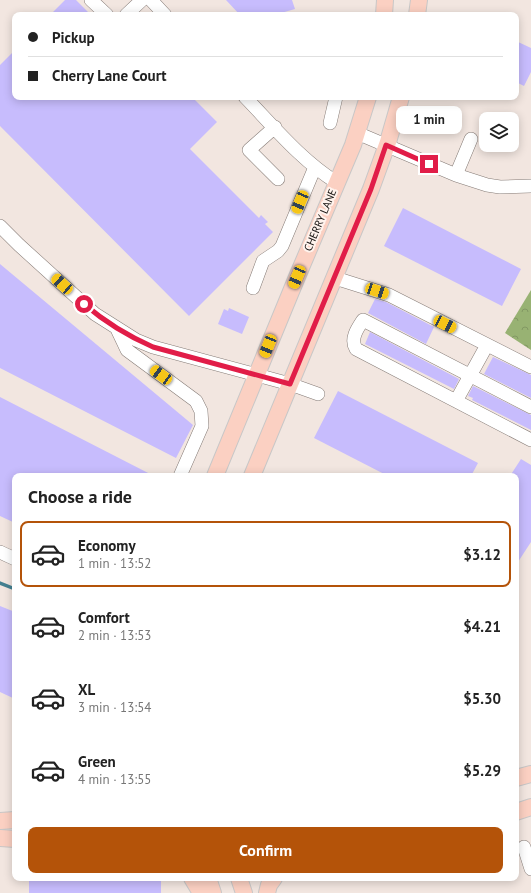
<!DOCTYPE html>
<html lang="en">
<head>
<meta charset="utf-8">
<style>
  :root { --surface:#fff; --page:#f2f2f2; --text:#222; --muted:#767676; --line:#e0e0e0; --accent:#b45309 }
  body { margin:0; font-family:"PT Sans",sans-serif; background:var(--page); color:var(--text); height:100vh; display:flex; flex-direction:column; font-size:15px; white-space:nowrap }
  * { box-sizing:border-box; margin:0 }
  p { font-size:13px; color:var(--muted) }
  .icon { flex:none; width:22px; height:22px; fill:none; stroke:currentColor; stroke-width:2; stroke-linecap:round; stroke-linejoin:round }
  .map { position:relative; flex:1; overflow:hidden }
  .drawer { position:absolute; left:12px; top:473px; width:507px; height:408px; display:flex; flex-direction:column; background:var(--surface); border-radius:8px; box-shadow:0 2px 10px #0003 }
  .drawer>* { flex:none }
  .banner { position:absolute; left:12px; top:12px; width:507px; height:88px; border-radius:8px; box-shadow:0 2px 10px #0003; display:grid; align-content:center; height:88px; padding:0 16px; background:var(--surface) }
  .buttons { position:absolute; left:479px; top:112px; display:grid; gap:8px }
  .buttons a { display:grid; place-items:center; width:40px; height:40px; border-radius:8px; background:var(--surface); box-shadow:0 2px 10px #0003; font-size:20px }
  .end { position:absolute; width:18px; height:18px; margin:-9px; border:5px solid #e11d48; background:#fff; box-shadow:0 0 0 2px #fff }
  .from { border-radius:50% }
  .bubble { position:absolute; height:28px; border-radius:8px; background:var(--surface); box-shadow:0 2px 10px #0003; font-size:13px; font-weight:600; line-height:28px; text-align:center }
  .car { position:absolute; width:12px; height:24px; margin:-12px -6px; border-radius:5px; box-shadow:0 0 3px 1px #0007; background:linear-gradient(#f5c518 24%,#345 0 40%,#f5c518 0 76%,#345 0 86%,#f5c518 0) }
  .banner b { display:flex; align-items:center; gap:14px; height:38px; font-size:15px }
  .banner b+b { border-top:1px solid var(--line) }
  .banner i { width:10px; height:10px; background:var(--text) }
  ul { padding:0; list-style:none }
  li { display:flex; align-items:center; gap:12px; height:66px; margin:0 8px 6px; padding:0 8px; border:2px solid transparent; border-radius:8px }
  li div { flex:1 }
  li b { display:block; font-size:15px }
  li em { font-style:normal; font-weight:600 }
  li.current { border-color:var(--accent) }
  li>.icon { width:36px; height:36px; stroke-width:1.5 }
  h2 { padding:0 16px; font-size:18px; line-height:48px }
  .button { display:flex; gap:8px; margin-top:auto; padding:8px 16px }
  .button a { flex:1; height:46px; border-radius:8px; background:var(--accent); color:#fff; font-size:16px; font-weight:600; line-height:46px; text-align:center }
  .map>svg:first-child { display:block }
</style>
</head>
<body>
<div class="map">
<svg width="531" height="893" viewBox="0 0 531 893">
  <defs>
    <pattern id="forest-crowns" width="20" height="18" patternUnits="userSpaceOnUse"><rect width="20" height="18" fill="#98b273"/><path d="M2 6a3 3 0 1 1 6 0M12 15a3 3 0 1 1 6 0" fill="none" stroke="#829863"/></pattern>
  </defs>
  <rect width="100%" height="100%" fill="#f2e6e0"/>
  <path fill="url(#forest-crowns)" d="M531 290V350L505 333Z"/>
  <g fill="none" stroke-linecap="round" stroke-linejoin="round">
    <path stroke="#448091" stroke-width="3.5" d="M0 583 15 589"/>
  </g>
  <path fill="#c7bcfd" d="M65 0H76L91 15H50Z
    M226 0H292L295 9 274 15H240Z
    M516 41 531 48V72L524 86 516 82Z
    M15 50V97H192L217 122 190 149 259 218 261 215 268 222 265 224 273 232 189 316 0 126V65Z
    M403 208 521 269 502 306 384 246Z
    M0 264 193 425 176 458 0 368Z
    M375 299 386 302 434 327 426 344 368 313Z
    M229 308 249 317 242 334 218 324 224 309 228 311Z
    M370 332 459 379 454 389 365 344Z
    M493 357 531 375V398L484 374Z
    M473 386 531 415V430L472 400 473 398 468 396Z
    M338 391 478 463 471 476H388L314 438Z
    M0 397 154 476H15V523L0 516Z
    M521 459 531 465V542L516 565V476H510Z
    M0 606 15 612V699L0 692Z
    M29 878H161V893H29Z"/>
  <g fill="none" stroke-linecap="round" stroke-linejoin="round">
    <defs>
      <path id="minor" d="M91 0 107 15
        M151 0 165 15
        M126 15 142 0
        M245 97C273 126 302 161 336 182
        M330 123 336 97
        M275 127 249 150 278 179
        M357 133 456 175 487 185 500 187 531 186
        M456 175 471 139
        M0 226 19 245 95 314 136 340 153 347 290 384 318 394
        M335 278 389 295 531 367
        M253 288 263 261 278 251 282 246 315 167
        M117 329 127 350 196 401 201 411 202 426 180 476
        M456 401 487 345
        M531 407 363 320C357 329 350 339 356 349L531 440
        M0 552 15 559
        M524 847 531 869"/>
      <path id="major" d="M384 15 385 0
        M417 15 419 0
        M215 476 297 277 353 145 368 97
        M252 476 371 189 388 142 401 97
        M516 778 531 774
        M516 812 531 807
        M0 821 15 820
        M0 838 15 839
        M192 878 201 893
        M208 878 213 893
        M239 878 244 893
        M267 893 269 885 274 878"/>
    </defs>
    <use href="#minor" stroke="#857b76" stroke-width="14"/>
    <use href="#major" stroke="#c8c7c7" stroke-width="18"/>
    <use href="#minor" stroke="#fff" stroke-width="13"/>
    <use href="#major" stroke="#fbd0c2" stroke-width="16"/>
  </g>
  <g fill="none" stroke-linecap="round" stroke-linejoin="round">
    <path stroke="#e11d48" stroke-width="5" d="M84 304C105 322 128 336 153 347L290 384 371 189 386 145 429 164"/>
  </g>
  <g text-anchor="middle" stroke-width="4" stroke-linejoin="round" paint-order="stroke">
    <g font-size="11" fill="#1b1715" stroke="#fff3ed">
      <text transform="translate(320 220) rotate(-67)" y="4">CHERRY LANE</text>
    </g>
  </g>
</svg>
<div class="buttons">
<a><svg class="icon" aria-label="layers" viewBox="0 0 24 24"><path d="M12 4l9 5-9 5-9-5zM3 14l9 5 9-5"/></svg></a>
</div>
<i class="end from" style="left:84px;top:304px"></i>
<i class="end" style="left:429px;top:164px"></i>
<div class="bubble" style="left:396px;top:106px;width:66px">1 min</div>
<i class="car" style="left:300px;top:202px;rotate:203deg"></i>
<i class="car" style="left:297px;top:277px;rotate:203deg"></i>
<i class="car" style="left:62px;top:284px;rotate:312deg"></i>
<i class="car" style="left:377px;top:291px;rotate:108deg"></i>
<i class="car" style="left:445px;top:324px;rotate:117deg"></i>
<i class="car" style="left:268px;top:346px;rotate:202deg"></i>
<i class="car" style="left:161px;top:375px;rotate:306deg"></i>
<div class="banner">
<b><i class="from"></i>Pickup</b>
<b><i></i>Cherry Lane Court</b>
</div>
<section class="drawer">
<h2>Choose a ride</h2>
<ul>
<li class="current"><svg class="icon" aria-label="car" viewBox="0 0 24 24"><path d="M5 17H2v-5l4-1 3-4h7l3 4 3 1v5h-3M9 17h6M6 11h13"/><circle cx="7" cy="17" r="2"/><circle cx="17" cy="17" r="2"/></svg><div><b>Economy</b><p>1 min · 13:52</p></div><em>$3.12</em></li>
<li><svg class="icon" aria-label="car" viewBox="0 0 24 24"><path d="M5 17H2v-5l4-1 3-4h7l3 4 3 1v5h-3M9 17h6M6 11h13"/><circle cx="7" cy="17" r="2"/><circle cx="17" cy="17" r="2"/></svg><div><b>Comfort</b><p>2 min · 13:53</p></div><em>$4.21</em></li>
<li><svg class="icon" aria-label="car" viewBox="0 0 24 24"><path d="M5 17H2v-5l4-1 3-4h7l3 4 3 1v5h-3M9 17h6M6 11h13"/><circle cx="7" cy="17" r="2"/><circle cx="17" cy="17" r="2"/></svg><div><b>XL</b><p>3 min · 13:54</p></div><em>$5.30</em></li>
<li><svg class="icon" aria-label="car" viewBox="0 0 24 24"><path d="M5 17H2v-5l4-1 3-4h7l3 4 3 1v5h-3M9 17h6M6 11h13"/><circle cx="7" cy="17" r="2"/><circle cx="17" cy="17" r="2"/></svg><div><b>Green</b><p>4 min · 13:55</p></div><em>$5.29</em></li>
</ul>
<div class="button"><a>Confirm</a></div>
</section>
</div>
</body>
</html>
